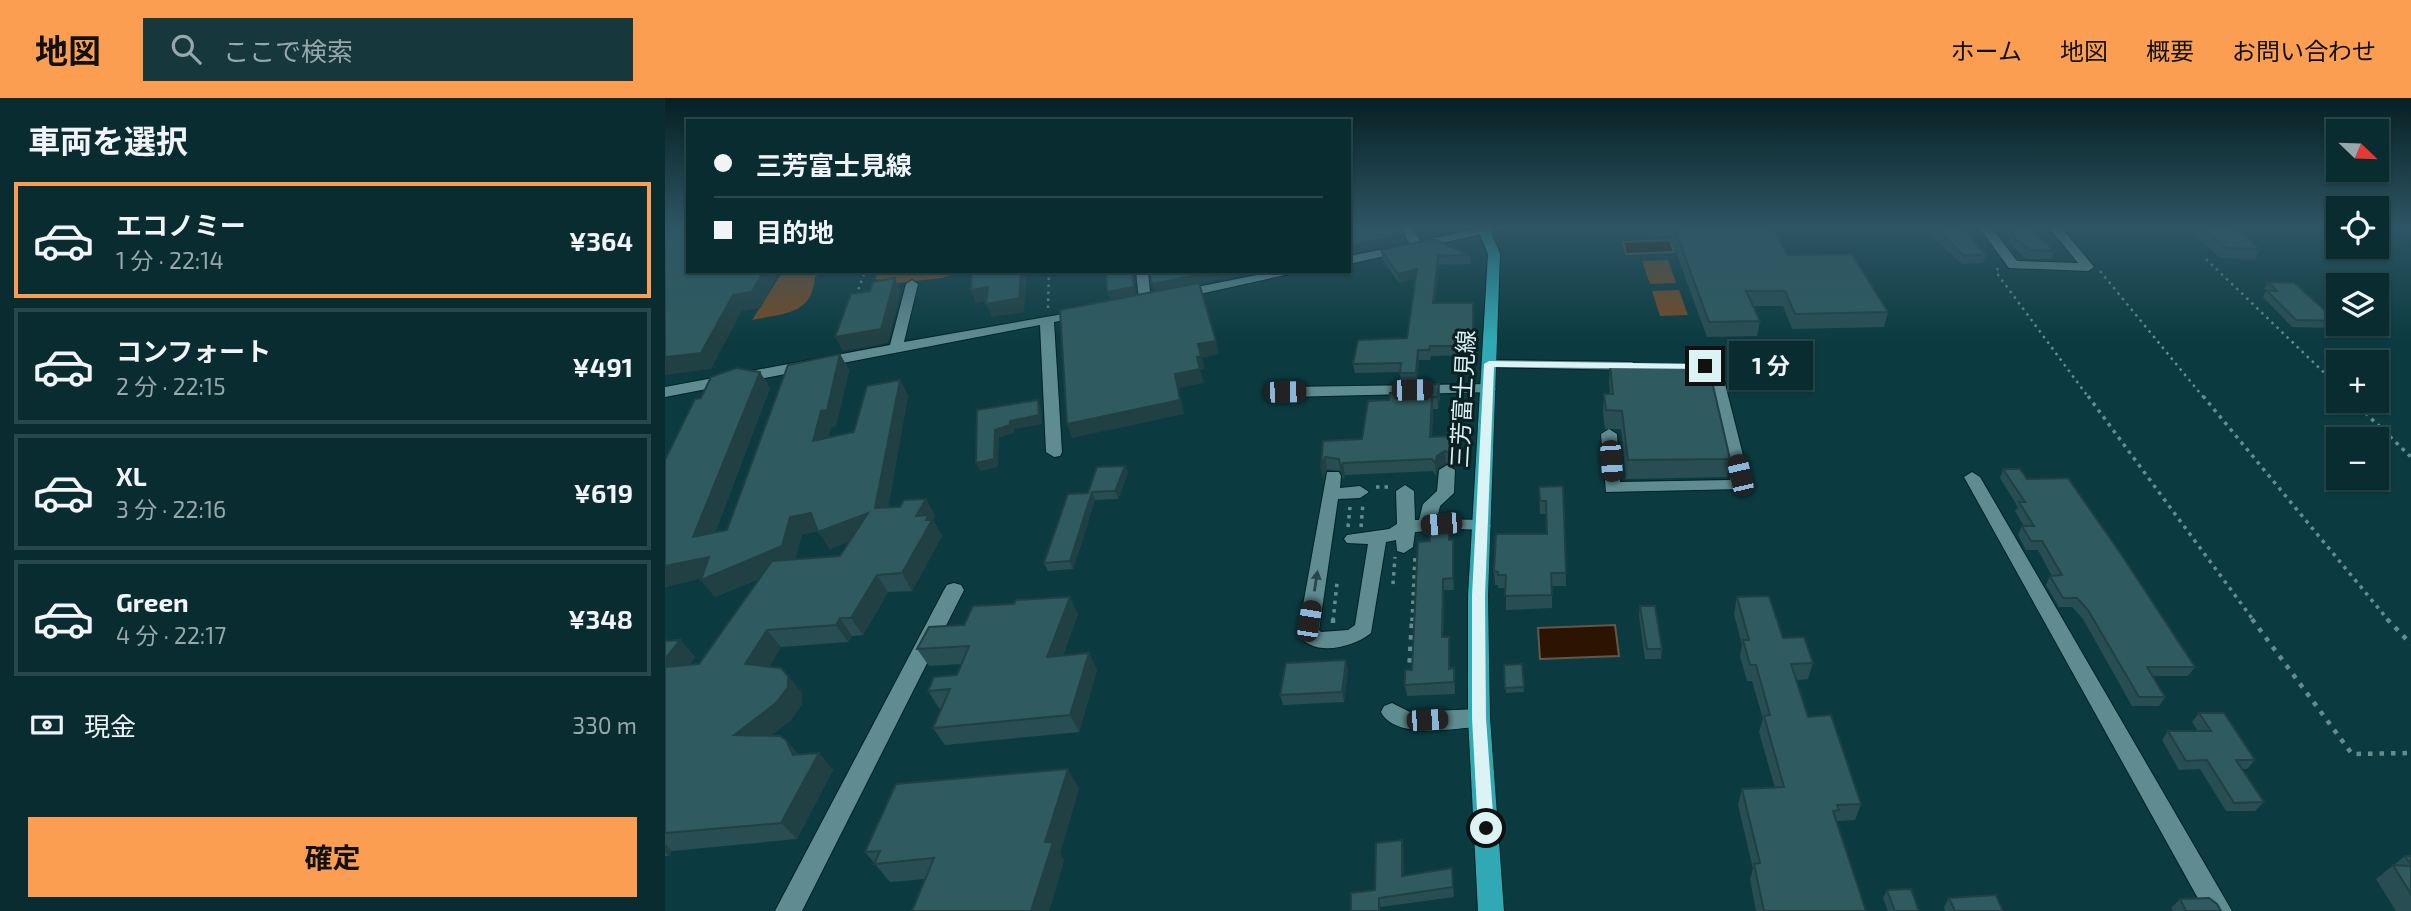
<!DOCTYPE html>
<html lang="ja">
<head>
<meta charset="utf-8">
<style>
  :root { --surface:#082c30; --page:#16383c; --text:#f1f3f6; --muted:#98a7ab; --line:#29484c; --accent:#fb9e51 }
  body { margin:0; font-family:"Exo 2","Noto Sans JP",sans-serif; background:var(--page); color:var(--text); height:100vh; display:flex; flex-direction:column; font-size:26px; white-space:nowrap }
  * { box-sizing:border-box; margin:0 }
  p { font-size:23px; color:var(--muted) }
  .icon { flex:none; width:38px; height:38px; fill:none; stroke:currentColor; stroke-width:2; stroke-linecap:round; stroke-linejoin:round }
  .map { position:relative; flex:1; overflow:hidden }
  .drawer { display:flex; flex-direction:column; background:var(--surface); width:665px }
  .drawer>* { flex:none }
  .hud { position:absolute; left:21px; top:21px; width:665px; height:154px; border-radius:0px; box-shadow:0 2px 5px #0004,0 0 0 2px var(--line); display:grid; align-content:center; height:154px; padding:0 28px; background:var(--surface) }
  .needle { width:46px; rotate:113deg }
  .controls { position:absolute; left:1661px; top:21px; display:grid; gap:14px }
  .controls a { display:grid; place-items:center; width:63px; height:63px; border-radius:0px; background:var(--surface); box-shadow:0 2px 5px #0004,0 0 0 2px var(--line); font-size:35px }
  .end { position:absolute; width:32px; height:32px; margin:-16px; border:9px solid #dbf3f5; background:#111; box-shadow:0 0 0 4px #111 }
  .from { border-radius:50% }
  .bubble { position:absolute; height:49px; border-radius:0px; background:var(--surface); box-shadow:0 2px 5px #0004,0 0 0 2px var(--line); font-size:23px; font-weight:700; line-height:49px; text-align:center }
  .car { position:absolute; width:21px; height:42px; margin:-21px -10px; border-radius:9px; box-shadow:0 0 5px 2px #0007; background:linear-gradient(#222 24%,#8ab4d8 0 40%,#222 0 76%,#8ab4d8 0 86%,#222 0) }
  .hud b { display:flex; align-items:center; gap:24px; height:66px; font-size:26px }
  .hud b+b { border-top:2px solid var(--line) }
  .hud i { width:18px; height:18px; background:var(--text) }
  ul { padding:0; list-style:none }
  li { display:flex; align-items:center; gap:21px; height:116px; margin:0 14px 10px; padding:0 14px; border:4px solid var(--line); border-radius:0px }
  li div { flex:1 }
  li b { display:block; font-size:26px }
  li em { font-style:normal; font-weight:700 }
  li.on { border-color:var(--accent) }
  li>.icon { width:63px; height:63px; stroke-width:1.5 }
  h2 { padding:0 28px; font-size:32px; line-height:84px }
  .pay { display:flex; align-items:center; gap:18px; height:77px; padding:0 28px; font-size:26px }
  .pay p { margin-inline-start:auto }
  .button { display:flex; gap:14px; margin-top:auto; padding:14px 28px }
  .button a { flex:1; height:80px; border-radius:0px; background:var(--accent); color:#111; font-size:28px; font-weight:700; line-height:80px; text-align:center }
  header { display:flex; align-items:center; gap:42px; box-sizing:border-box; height:98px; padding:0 35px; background:var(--accent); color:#111 }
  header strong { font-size:33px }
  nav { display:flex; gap:38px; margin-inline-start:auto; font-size:24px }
  .search { width:490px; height:63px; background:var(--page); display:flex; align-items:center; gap:18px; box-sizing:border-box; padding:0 24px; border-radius:0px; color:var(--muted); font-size:26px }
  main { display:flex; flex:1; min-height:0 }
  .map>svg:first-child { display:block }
</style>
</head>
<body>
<header>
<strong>地図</strong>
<div class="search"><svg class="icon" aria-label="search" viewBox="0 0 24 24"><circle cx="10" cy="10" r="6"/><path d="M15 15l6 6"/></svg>ここで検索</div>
<nav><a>ホーム</a><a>地図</a><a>概要</a><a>お問い合わせ</a></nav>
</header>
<main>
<section class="drawer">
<h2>車両を選択</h2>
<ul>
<li class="on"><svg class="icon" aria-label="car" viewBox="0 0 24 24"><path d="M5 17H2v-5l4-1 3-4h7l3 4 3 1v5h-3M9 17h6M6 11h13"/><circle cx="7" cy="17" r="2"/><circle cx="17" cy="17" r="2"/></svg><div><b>エコノミー</b><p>1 分 · 22:14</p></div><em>¥364</em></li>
<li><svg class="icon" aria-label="car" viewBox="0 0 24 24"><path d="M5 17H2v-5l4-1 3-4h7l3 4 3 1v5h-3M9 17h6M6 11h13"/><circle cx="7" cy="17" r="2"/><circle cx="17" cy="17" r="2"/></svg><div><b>コンフォート</b><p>2 分 · 22:15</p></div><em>¥491</em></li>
<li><svg class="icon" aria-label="car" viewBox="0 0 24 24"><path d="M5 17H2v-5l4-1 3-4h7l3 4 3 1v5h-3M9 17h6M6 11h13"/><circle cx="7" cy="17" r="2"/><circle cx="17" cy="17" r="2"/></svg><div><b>XL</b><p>3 分 · 22:16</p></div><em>¥619</em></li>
<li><svg class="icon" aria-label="car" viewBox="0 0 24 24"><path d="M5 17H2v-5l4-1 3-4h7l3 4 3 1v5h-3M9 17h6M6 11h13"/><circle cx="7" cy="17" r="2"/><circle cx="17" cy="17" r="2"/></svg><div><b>Green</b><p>4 分 · 22:17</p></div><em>¥348</em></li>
</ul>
<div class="pay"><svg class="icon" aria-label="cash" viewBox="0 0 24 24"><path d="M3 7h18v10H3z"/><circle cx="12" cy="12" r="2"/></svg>現金<p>330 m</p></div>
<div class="button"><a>確定</a></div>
</section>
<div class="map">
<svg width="1746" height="813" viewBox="0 0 1746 813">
  <rect width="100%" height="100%" fill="#0b3b40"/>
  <path fill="#794a23" d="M1003 162 1011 185 985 186 977 163Z
    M118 173H158L150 179C147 218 118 215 87 222Z
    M214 173H300L277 180 223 186 222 183 210 181Z
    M1014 192 1023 217 995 218 987 193Z"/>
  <path fill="#2d1401" stroke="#61574a" stroke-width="2" d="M1005 142 1009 154 961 156 958 144Z
    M950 527 954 558 875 561 873 530Z"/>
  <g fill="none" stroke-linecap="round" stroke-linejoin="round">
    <defs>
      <path id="minor" d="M734 129H746L755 143 823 129H847L684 166V158L745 146Z
        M1314 129H1326L1352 163 1413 165 1384 129H1396L1429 169 1423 173 1344 170Z
        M471 173H483L486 205 481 206 474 202Z
        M612 173H638L512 201 505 197 512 193Z
        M247 182 253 186 239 244 421 212V218L389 224 397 354 395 358 389 359 381 354 375 227 0 299V289L225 247 241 186Z
        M824 262 967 264 974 268 967 272 819 269V263Z
        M1040 264 1057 274 1083 377 1078 391 941 394 936 336 944 331 952 336 955 384 1065 382 1067 377 1043 276C1033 270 1020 277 1013 269L1020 265Z
        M823 286 831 291 828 294 620 299 612 294 620 289Z
        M782 367 790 372 789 395 775 408 772 421 817 422 823 424 826 428 823 432 791 431 750 434 748 449 739 455 732 453 731 442 721 444 706 535C688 550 646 560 633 535L662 374H674L676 378 675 390 695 388 704 394 695 400 673 401 654 532 656 534 683 532 690 527 703 446 682 445 679 441 682 437 724 431 732 426 731 393 740 387 749 393 750 422H754L758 406 772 393 774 372Z
        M1307 374 1315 379 1567 813H1540L1299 379Z
        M289 485 296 487 299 492 137 813H110L279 492 282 487Z
        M727 605 745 614 814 611 822 614 825 620 822 626 814 629C788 630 730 642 716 614L719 608Z"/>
      <path id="major" d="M812 129H824L835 156 823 498 825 620 839 813H813L803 620V498L823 156Z"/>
    </defs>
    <use href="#minor" stroke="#002124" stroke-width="2"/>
    <use href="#major" stroke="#002124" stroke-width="2"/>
    <path stroke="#668c90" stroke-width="2.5" stroke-dasharray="2.5 4.5" stroke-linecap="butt" d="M1541 161 1673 288
      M1333 170 1331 174 1424 300
      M1435 173 1539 300
      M191 198 200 173
      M383 210 384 173"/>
    <path stroke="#668c90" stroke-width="3.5" stroke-dasharray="3.5 5" stroke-linecap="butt" d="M1423 298 1589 523
      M1538 298 1724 523
      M1688 303 1746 359
      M711 389H727
      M683 429 685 409
      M696 429 698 405
      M728 486 730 459
      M668 523 672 485
      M747 523 750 458"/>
    <path stroke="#668c90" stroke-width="4.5" stroke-dasharray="4.5 7" stroke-linecap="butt" d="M1587 521 1687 656 1746 655
      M1722 521 1746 546
      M668 525V521
      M744 576 747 521"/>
    <use href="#minor" fill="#5f8c91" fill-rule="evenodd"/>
    <use href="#major" fill="#30a9b4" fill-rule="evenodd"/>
  </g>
  <path fill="#284e53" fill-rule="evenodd" d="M961 129H1107L1123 157 1223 214 1219 229 1127 231 1118 208H1088L1095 223 1092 238 1042 239 1005 138H965Z
    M1261 129H1301L1313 149 1321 156 1318 165 1297 166 1263 135Z
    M1338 129H1370L1376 140 1389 153 1386 161H1361L1348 149Z
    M1522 129H1570L1595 151 1590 161 1555 160Z
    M716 152 805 157 806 166 774 167 770 205 809 214 808 257 766 258 765 262H754L752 284 736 285 735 274 690 275 688 266 742 240 751 180 734 185 717 161Z
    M1603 184 1672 223 1667 230 1627 229 1598 199 1601 192 1599 191Z
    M175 256 184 272 171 328 166 329 163 339 189 334 235 282 243 298 223 409H235L261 401 270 418 268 422 277 438 247 493 223 494 198 537 187 538 183 544 116 549 104 569 137 595V606L126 622 105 638 134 657 154 655 168 672 132 741 7 753 4 758H0V543L15 542 30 559 24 567 34 566 96 480 50 499 36 482 37 480 0 489V362L36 300 95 274 105 290 50 435 62 432ZM153 433 165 451 185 443 175 458 130 462 137 436Z
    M945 267 1065 361 1062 379 961 381 956 331H940L938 315 939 296H945L944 284Z
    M774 286 775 298 773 311H768L767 339 790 350V369L781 365 773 370 771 378 768 373 680 377 678 382 676 373 662 371 658 382V343L697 341 724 302 732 295Z
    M1338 371 1362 381 1530 569 1523 578H1488L1500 599 1494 608H1467L1418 521 1407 509H1394L1381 487 1385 478H1387L1373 452H1361L1353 437 1357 428H1359L1350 413 1353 409 1335 380Z
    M463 375 453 401 430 402 408 471 383 473 379 465 423 395Z
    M898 388 901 488H887V510L841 512V490H833V487H830L829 473 881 436V416H875L874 389Z
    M785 442H788L789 492H779L778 539H784L785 570H789L790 596 742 598 740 587 747 572Z
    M1072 499 1118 540 1148 565 1143 581 1131 582 1143 619 1196 706 1190 722 1172 723 1201 813H1091L1085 781 1088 771 1073 707 1077 691 1110 690 1094 634 1098 621 1087 583H1082L1075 558 1077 547 1069 516Z
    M975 508 997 551 996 561H980L974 518Z
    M413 516 398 557 424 555 432 572 414 634 280 647 268 630 277 610H274L263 593 292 577 296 566 264 568 252 551Z
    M857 566 859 594 841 595 839 567Z
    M683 572 679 604 618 607 615 597Z
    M1534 615 1590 662 1582 671H1577L1599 704 1590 713H1561L1535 671 1514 672 1497 642 1503 633H1533L1527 624Z
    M414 690 395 755 399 762 384 813H247L260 781 225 784 200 754Z
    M739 752 738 778 787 770 789 799 716 809 710 792Z
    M1740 758H1746V813H1731L1711 781Z
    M1222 792 1254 813H1223L1218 800Z
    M1284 800 1338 813H1280L1279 809Z
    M1515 801 1556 813H1508L1506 810Z"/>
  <path fill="#214043" d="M740 137 741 144 684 156V148Z
    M773 158 774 167 769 214 768 205Z
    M752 171 753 179 734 185 733 176Z
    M98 173H114L96 210 77 213 46 271 0 277V259L68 197Z
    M356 173H362L359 214 327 219 321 206Z
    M467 173H468L471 197 445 202 442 194Z
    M553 173H596L489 194 487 186Z
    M230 180 236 194 223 245 178 253 170 239Z
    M323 189 329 202 311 205 306 192Z
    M551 243 554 256 537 260 540 271 536 272 532 259 533 246Z
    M753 252 754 262 752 284 751 275Z
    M175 256 184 272 171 328 166 329 158 359 148 343 156 313Z
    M535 271 539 285 514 290 519 316 407 340 402 326 510 276Z
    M95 274 105 290 42 456 28 439Z
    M235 282 243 298 220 427 210 410Z
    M774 286 775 298 773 311 772 299Z
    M767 299 768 311 766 351 765 339Z
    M373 302 376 310 377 326 349 331V335L334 340 333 369 315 373 311 365 330 332 345 323Z
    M780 353 781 365 773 370 771 378 770 365 772 358Z
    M660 359 662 371 658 382 656 370Z
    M678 365 680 377 678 382 676 370Z
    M460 368 463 375 453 401 450 393Z
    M427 394 430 402 408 471 405 463Z
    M261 401 270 418 268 422 277 438 247 493 237 475 251 418Z
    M146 415 157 432 137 436 129 465 50 499 36 482 46 478 0 489V468L125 419Z
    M203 415 214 432 165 451 153 434Z
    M788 442 789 453V492L788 480Z
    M212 477 223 494 198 537 186 520Z
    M778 481 779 492 778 551 777 539Z
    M405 499 413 516 391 576 382 559Z
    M175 520 187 538 183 544 171 527Z
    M102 532 116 549 94 583 80 566Z
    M15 542 30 559 10 587 0 576V561Z
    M424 555 432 572 414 634 405 617Z
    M681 562 683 572 679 604 677 594Z
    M123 578 137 595V606L126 622 85 654 69 637Z
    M121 642 136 659 128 657Z
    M154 655 168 672 132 741 116 725Z
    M403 671 414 690 395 755 399 762 384 813H366L380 744Z
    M737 742 739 752 738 787 737 778Z
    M0 746 7 753 4 758 0 754Z"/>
  <path fill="#2f5b60" stroke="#214043" stroke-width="2" d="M6 129H23V173H98L87 194 68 197 36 255 0 259V132Z
    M684 129H734L740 137 684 148Z
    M1009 129H1107L1123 157 1187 156 1223 214 1130 216 1120 193H1081L1095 223 1044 224Z
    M1268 129H1301L1313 149 1321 156 1300 158Z
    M1345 129H1370L1376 140 1389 153 1364 152 1351 141Z
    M1538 129H1570L1595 151 1561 150Z
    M768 141 805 157 773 158 768 205H808V248H765L764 252H753L751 275H735L736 265 688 266 693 242 742 240 752 171 733 176 716 152Z
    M307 173H356L354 200 321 206 323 189 306 192Z
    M441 173H467L469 189 442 194Z
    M484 173H553L487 186Z
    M230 180 216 231 170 239 186 196 205 193 208 184Z
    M1603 184 1629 185 1672 223 1631 222 1601 192 1612 193Z
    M534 185 551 243 533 246 536 258 532 259 535 271 510 276 515 302 402 326 395 212Z
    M175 256 162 312 156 313 148 343 189 334 202 288 235 282 210 410 235 409 239 402 261 401 251 418 264 417 261 422H267L237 475 212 477 186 520H175L171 527 102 532 80 566 116 570 123 578V589L111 605 69 637 115 638 121 642 128 657 154 655 116 725 0 735V569L34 566 107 463 175 458 203 415 153 434 146 415 125 419 117 448 36 482 44 459 0 468V362L30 301 36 300 46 279 71 270 95 274 28 439 62 432 123 267Z
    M1043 266 1065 361 963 362 957 313 941 312 939 296H948L945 267Z
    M774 286 772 299H767L765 339 789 338V357L780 353 772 358 770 365 767 361 678 365 676 370 674 361 660 359 656 370 658 343 697 341 703 303 724 302 725 295H732L733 287Z
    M373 302 374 317 345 323V327L330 332 329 361 311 365 312 312Z
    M460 368 450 393 427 394 405 463 379 465 403 396 423 395 432 369Z
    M1338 371H1355L1362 381 1403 380 1458 459 1530 569H1482L1500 599H1474L1423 512 1412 500H1398L1385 478 1397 477 1377 443H1366L1357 428H1369L1354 404H1360Z
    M898 388 901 475H886L887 497 840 498 841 477H833V474L829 473 831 436H882L881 403H875L874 389Z
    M765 427H784V442H788V480L778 481 777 539H784V571L789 570V584L740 587V572H747L753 444 765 443Z
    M1104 498 1118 540 1139 539 1148 565 1126 566 1143 619 1166 617 1196 706 1172 707 1174 712 1168 713 1201 813H1099L1089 766 1095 765 1077 691 1119 689 1099 618 1105 617 1091 567H1085L1078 542H1084L1072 499Z
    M405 499 382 559 424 555 405 617 268 630 285 591 263 593 269 579 292 577 304 548 252 551 264 529 299 527 308 508 349 506 351 502Z
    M975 508H990L997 551H982Z
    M15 542 0 561V543Z
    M681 562 677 594 615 597 621 565Z
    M857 566 859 589 840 590 839 567Z
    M1534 615H1559L1590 662H1571L1599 704 1569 705 1542 662 1521 663 1503 633H1546Z
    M403 671 380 744H388L366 813H247L269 760 209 766 215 753 200 754 231 686Z
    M737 742V778L787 770 788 789 714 800V813H686V795L710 792 711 745Z
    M1740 758H1746V767Z
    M1728 767 1746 768V796Z
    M1246 791 1254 813H1230L1222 792Z
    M1331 797 1338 813H1290L1284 800Z
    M1544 800 1552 806 1556 813H1521L1515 801Z"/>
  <defs><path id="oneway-solid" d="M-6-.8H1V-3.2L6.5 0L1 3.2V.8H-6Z" transform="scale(1.75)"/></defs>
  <use fill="#294548" href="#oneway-solid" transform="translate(651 483) rotate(-81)"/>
  <linearGradient id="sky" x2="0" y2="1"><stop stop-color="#062023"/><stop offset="0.53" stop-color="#2e5564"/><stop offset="1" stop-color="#2e5564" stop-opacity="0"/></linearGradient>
  <rect width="1746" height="243" fill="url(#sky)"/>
  <path fill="#dbf3f5" d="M824 263 1040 266 1044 268 1040 271 829 269 820 498 821 620 829 730 821 737 813 730 807 620V498L819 266Z"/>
  <g text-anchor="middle" stroke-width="6" stroke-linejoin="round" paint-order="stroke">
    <g font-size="23" fill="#dbf3f5" stroke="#0c1f21">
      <text transform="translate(798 301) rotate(-87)" y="8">三芳富士見線</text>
    </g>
  </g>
</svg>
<div class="controls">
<a><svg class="needle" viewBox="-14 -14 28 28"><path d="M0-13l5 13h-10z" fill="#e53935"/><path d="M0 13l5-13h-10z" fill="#98a7ab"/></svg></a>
<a><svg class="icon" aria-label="locate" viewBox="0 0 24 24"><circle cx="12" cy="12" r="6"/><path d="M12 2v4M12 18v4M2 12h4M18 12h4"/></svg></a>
<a><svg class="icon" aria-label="layers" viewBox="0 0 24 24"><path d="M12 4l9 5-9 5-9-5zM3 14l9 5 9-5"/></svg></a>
<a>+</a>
<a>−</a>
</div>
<i class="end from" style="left:821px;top:730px"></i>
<i class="end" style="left:1040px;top:268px"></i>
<div class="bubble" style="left:1064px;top:243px;width:84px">1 分</div>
<i class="car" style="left:747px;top:292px;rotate:89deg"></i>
<i class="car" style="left:620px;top:294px;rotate:89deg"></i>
<i class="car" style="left:946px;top:363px;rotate:176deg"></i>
<i class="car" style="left:1075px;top:377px;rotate:347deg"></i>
<i class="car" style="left:776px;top:426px;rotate:265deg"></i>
<i class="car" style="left:644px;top:523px;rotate:9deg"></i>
<i class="car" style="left:762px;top:622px;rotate:87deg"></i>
<div class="hud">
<b><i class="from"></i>三芳富士見線</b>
<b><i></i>目的地</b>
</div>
</div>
</main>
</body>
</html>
